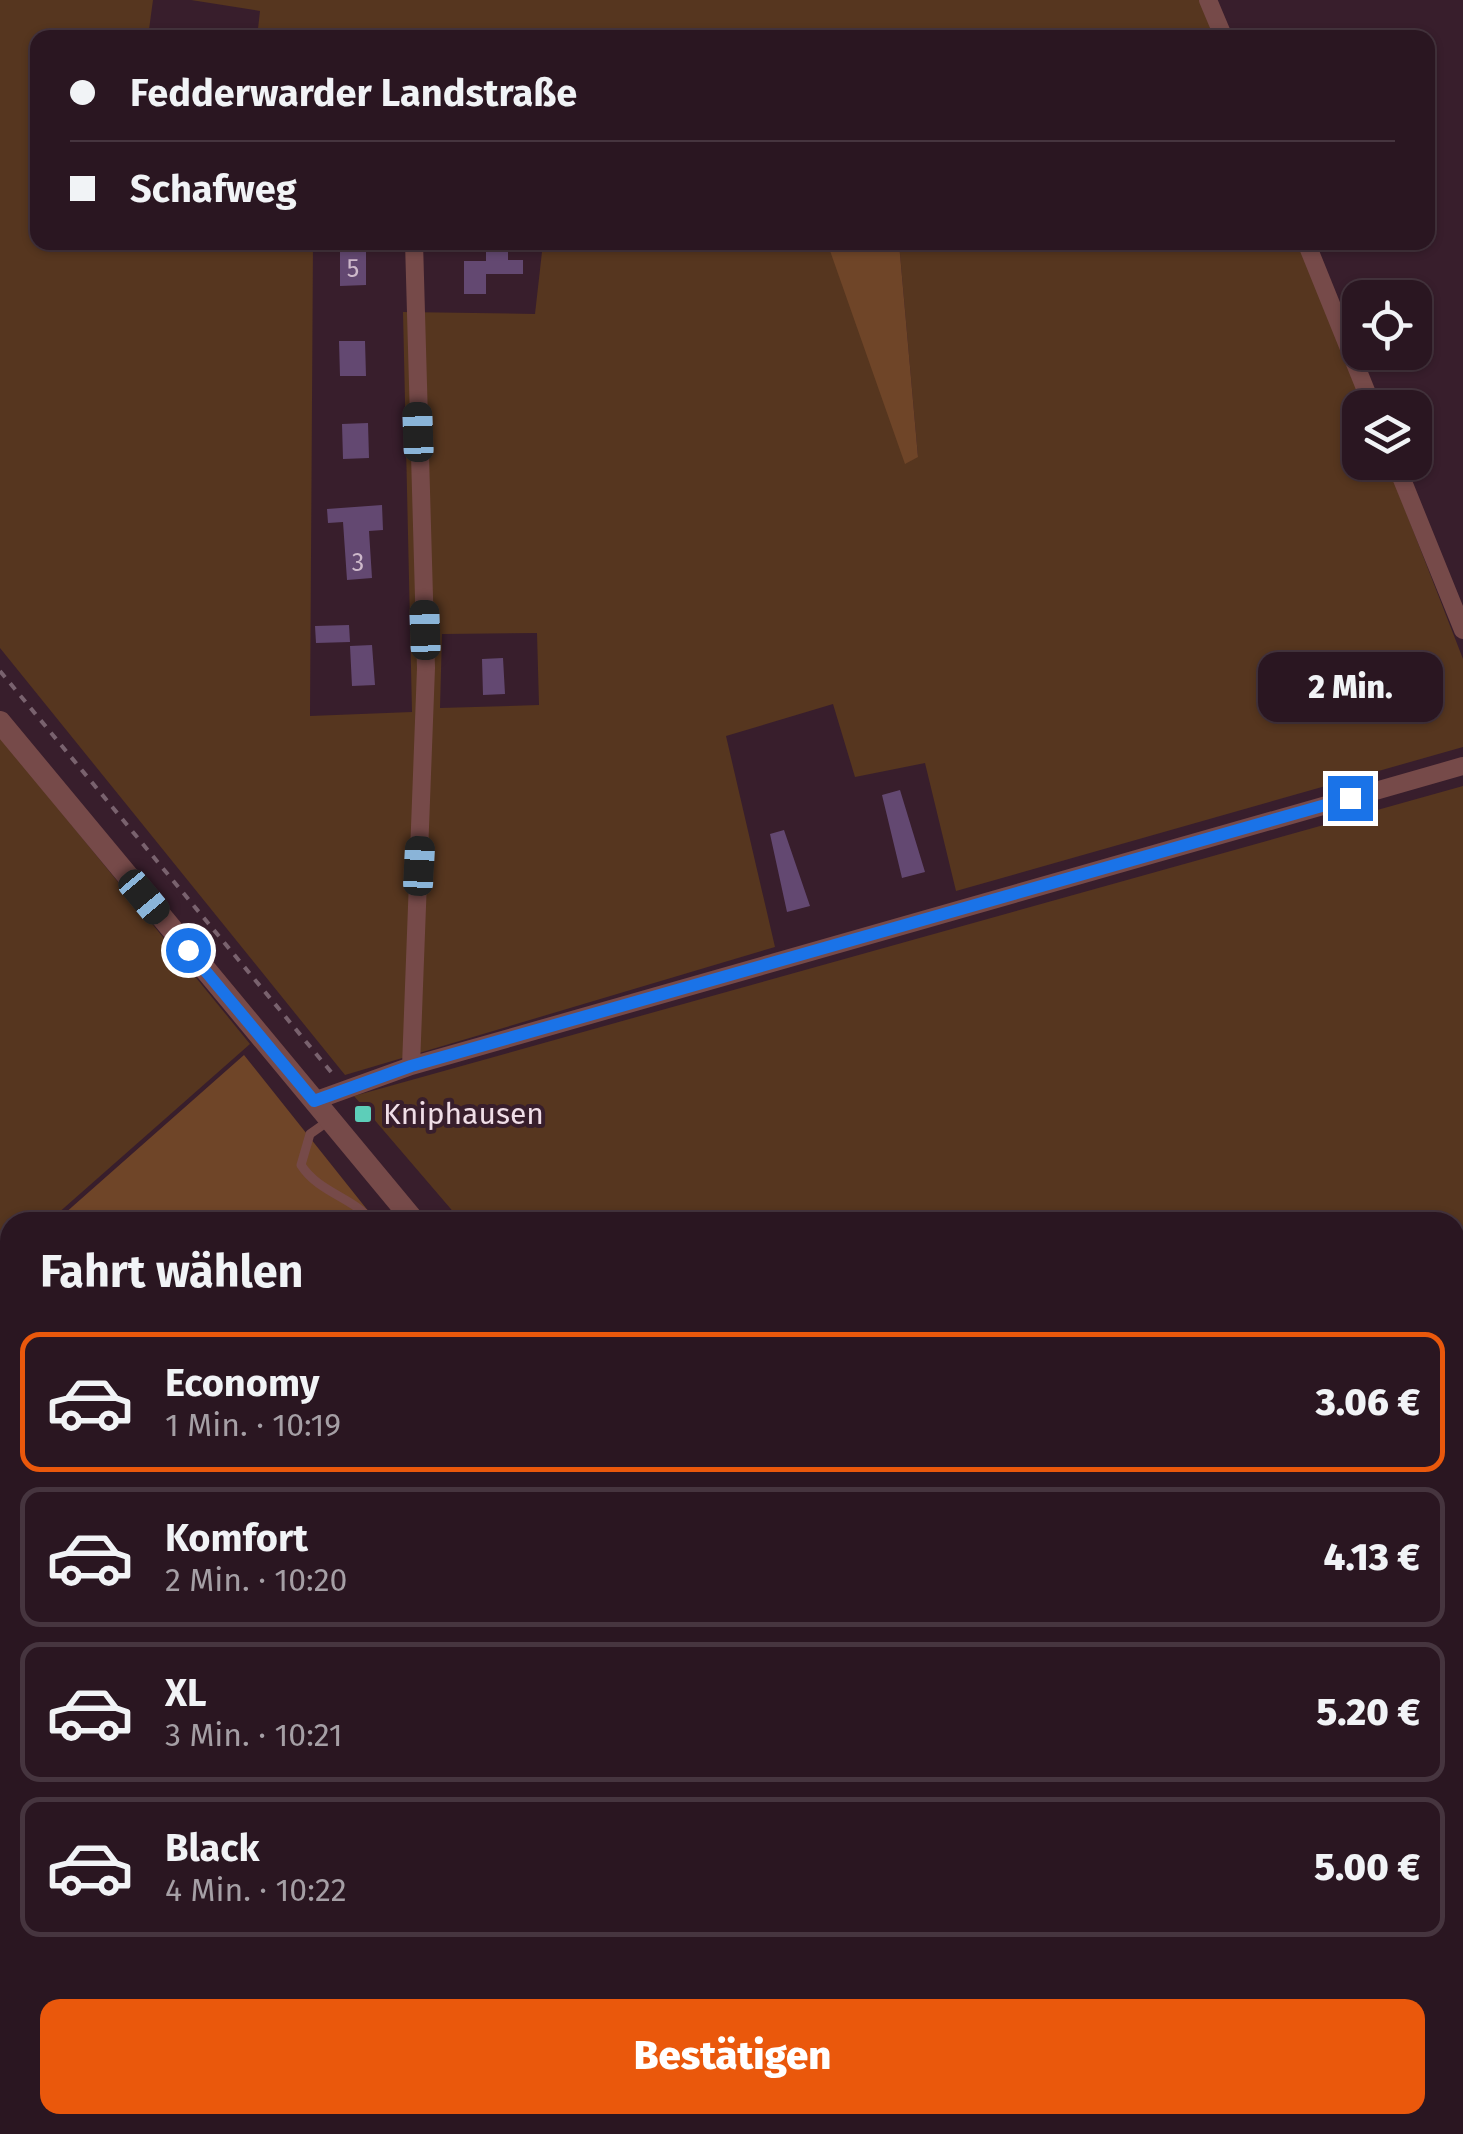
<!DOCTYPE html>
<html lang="de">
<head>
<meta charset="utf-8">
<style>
  :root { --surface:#2a1621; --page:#321f2a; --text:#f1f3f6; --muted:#a59fa5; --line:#46353f; --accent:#ea580c }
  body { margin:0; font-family:"Fira Sans",sans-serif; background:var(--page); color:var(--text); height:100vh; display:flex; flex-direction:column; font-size:38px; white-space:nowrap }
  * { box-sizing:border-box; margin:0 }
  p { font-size:32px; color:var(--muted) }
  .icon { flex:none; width:55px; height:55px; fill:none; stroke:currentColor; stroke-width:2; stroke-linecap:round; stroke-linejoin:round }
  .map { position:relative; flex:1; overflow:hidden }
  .side { position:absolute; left:0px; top:1212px; width:1465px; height:922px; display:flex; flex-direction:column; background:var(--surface); border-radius:30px 30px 0 0; box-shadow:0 2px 8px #0004,0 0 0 2px var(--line) }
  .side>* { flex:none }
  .hud { position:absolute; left:30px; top:30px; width:1405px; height:220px; border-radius:20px; box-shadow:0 2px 8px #0004,0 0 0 2px var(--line); display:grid; align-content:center; height:220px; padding:0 40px; background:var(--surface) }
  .fabs { position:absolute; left:1342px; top:280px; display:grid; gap:20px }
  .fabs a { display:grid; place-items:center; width:90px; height:90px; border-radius:20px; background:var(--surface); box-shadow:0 2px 8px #0004,0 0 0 2px var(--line); font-size:50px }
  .end { position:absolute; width:45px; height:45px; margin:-22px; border:12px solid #1a73e8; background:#fff; box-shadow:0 0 0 5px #fff }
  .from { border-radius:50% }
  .bubble { position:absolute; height:70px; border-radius:20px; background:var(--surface); box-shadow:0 2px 8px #0004,0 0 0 2px var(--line); font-size:32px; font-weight:800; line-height:70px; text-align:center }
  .car { position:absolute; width:30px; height:60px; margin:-30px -15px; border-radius:12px; box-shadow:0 0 8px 2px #0007; background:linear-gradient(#222 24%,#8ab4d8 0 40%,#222 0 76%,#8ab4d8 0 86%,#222 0) }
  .hud b { display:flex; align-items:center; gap:35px; height:95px; font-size:38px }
  .hud b+b { border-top:2px solid var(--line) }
  .hud i { width:25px; height:25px; background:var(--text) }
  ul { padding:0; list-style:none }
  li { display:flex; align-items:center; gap:30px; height:140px; margin:0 20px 15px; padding:0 20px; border:5px solid var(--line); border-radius:20px }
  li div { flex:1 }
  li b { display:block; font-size:38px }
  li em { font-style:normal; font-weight:800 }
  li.active { border-color:var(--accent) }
  li>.icon { width:90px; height:90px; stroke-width:1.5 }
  h2 { padding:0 40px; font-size:45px; line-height:120px }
  .primary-button { display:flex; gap:20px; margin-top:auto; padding:20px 40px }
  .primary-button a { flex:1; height:115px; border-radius:20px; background:var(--accent); color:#fff; font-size:40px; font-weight:800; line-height:115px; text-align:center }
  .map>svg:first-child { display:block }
</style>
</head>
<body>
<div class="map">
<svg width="1463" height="2134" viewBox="0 0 1463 2134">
  <rect width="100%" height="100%" fill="#381e2c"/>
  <path fill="#56361f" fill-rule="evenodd" d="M0 0H153L148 37 38 38V242L313 243 310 716 412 712 403 312 535 314 543 243 593 252 594 242 828 245 918 457 899 243 1301 242 1366 407 1360 408V462L1387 463 1463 659V747L956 891 925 763 855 777 833 704 726 736 775 947 345 1075 0 648ZM537 633 539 705 440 708 442 634Z
    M191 0H1203L1218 37 257 38 260 11Z
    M0 737 250 1044 48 1222H10V1256L0 1265Z
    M1463 786V1254L1455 1261V1222H462L354 1096Z
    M1463 1406V1720L1455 1725V1413Z
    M1463 1755V2134H1173L1167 2125H1455V1760Z
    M580 2125H984L987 2134H569Z"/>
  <path fill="#6f4528" d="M805 243H899L918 457 905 464 828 245Z
    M244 1055 377 1222H55Z
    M10 1263V1717L0 1715V1271Z
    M10 1742V2125H423L412 2134H0V1745Z
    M984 2125H1167L1173 2134H987Z"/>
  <path fill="#555885" d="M10 2117V2125H170L176 2134H0V2120Z"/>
  <path fill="#634871" d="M486 242H508V260H523V274H486V294H464V261H486Z
    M340 247H366V285L340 286Z
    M339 341H365L366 376H340Z
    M368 423 369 458 343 459 342 424Z
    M382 505 383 530 369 531 372 578 347 580 343 522 328 523 327 509Z
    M349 625 350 642 316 643 315 626Z
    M372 645 375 685 352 686 350 646Z
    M503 658 505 694 483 695 482 659Z
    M900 790 925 872 902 878 882 795Z
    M784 830 810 906 787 912 770 834Z"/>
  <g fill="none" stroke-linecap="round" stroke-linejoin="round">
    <path stroke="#79626e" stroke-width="4" stroke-dasharray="8 8" stroke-linecap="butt" d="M0 671 336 1078
      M0 1378 10 1371
      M0 2086 10 2085
      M1047 2125 1051 2134
      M303 2134 308 2125"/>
    <path stroke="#764a49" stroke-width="9" d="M327 1122 310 1134 301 1165C319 1193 353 1197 373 1222
      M0 1778 10 1790
      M0 1839 10 1831"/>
    <path stroke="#764a49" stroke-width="18" d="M1208 0 1224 38
      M1306 242 1373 408
      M1395 462 1463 630
      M411 1066 426 668 414 242
      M314 1101 411 1066 1463 766
      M1455 1745 1463 1741
      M1139 2125 1145 2134"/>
    <path stroke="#764a49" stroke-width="22" d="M0 722 415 1222
      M1022 2125 1025 2134"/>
    <path stroke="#de7475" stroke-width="30" d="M1455 1304 1463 1298
      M1455 1351 1463 1344
      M466 2134 477 2125
      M517 2134 528 2125"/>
  </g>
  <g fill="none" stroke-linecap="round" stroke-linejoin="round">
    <path stroke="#1a73e8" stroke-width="12" d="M188 950 314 1101 411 1066 1350 798"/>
  </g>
  <rect fill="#5dceb9" stroke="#381e2c" stroke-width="4" x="353" y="1104" width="20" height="20" rx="5"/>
  <g text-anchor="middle" stroke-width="8" stroke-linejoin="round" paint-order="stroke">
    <g font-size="25" fill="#cdb8ca">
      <text x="353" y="277">5</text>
      <text x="358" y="571">3</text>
    </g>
    <g font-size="30" fill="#f0dee7" stroke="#381e2c" text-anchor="start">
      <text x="383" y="1124">Kniphausen</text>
    </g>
  </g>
</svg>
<div class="fabs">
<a><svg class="icon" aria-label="locate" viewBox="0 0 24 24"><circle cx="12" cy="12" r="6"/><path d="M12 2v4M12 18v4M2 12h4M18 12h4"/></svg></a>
<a><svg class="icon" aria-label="layers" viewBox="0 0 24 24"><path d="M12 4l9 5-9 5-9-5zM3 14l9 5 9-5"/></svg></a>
</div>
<i class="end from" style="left:188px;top:950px"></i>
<i class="end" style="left:1350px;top:798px"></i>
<div class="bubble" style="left:1258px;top:652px;width:185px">2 Min.</div>
<i class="car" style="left:418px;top:432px;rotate:358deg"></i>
<i class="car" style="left:425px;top:630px;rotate:358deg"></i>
<i class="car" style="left:419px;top:866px;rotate:3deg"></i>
<i class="car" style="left:144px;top:897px;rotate:140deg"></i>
<div class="hud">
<b><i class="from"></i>Fedderwarder Landstraße</b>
<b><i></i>Schafweg</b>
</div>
<section class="side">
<h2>Fahrt wählen</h2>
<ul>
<li class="active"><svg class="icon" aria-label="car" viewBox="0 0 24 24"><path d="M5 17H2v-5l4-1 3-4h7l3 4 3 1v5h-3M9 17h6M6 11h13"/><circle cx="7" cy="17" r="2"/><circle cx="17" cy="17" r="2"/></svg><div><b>Economy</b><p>1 Min. · 10:19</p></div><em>3.06 €</em></li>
<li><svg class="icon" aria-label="car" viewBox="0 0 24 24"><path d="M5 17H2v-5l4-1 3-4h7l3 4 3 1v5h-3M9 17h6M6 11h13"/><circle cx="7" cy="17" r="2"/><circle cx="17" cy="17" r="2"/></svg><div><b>Komfort</b><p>2 Min. · 10:20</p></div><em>4.13 €</em></li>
<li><svg class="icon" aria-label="car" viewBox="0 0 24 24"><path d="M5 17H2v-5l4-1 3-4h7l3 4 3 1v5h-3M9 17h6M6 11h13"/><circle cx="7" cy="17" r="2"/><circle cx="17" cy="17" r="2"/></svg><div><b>XL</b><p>3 Min. · 10:21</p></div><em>5.20 €</em></li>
<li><svg class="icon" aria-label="car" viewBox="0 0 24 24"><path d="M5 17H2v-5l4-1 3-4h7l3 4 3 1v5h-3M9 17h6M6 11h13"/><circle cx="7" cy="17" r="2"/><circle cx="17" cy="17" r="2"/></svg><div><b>Black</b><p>4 Min. · 10:22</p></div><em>5.00 €</em></li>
</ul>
<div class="primary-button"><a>Bestätigen</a></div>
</section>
</div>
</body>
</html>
